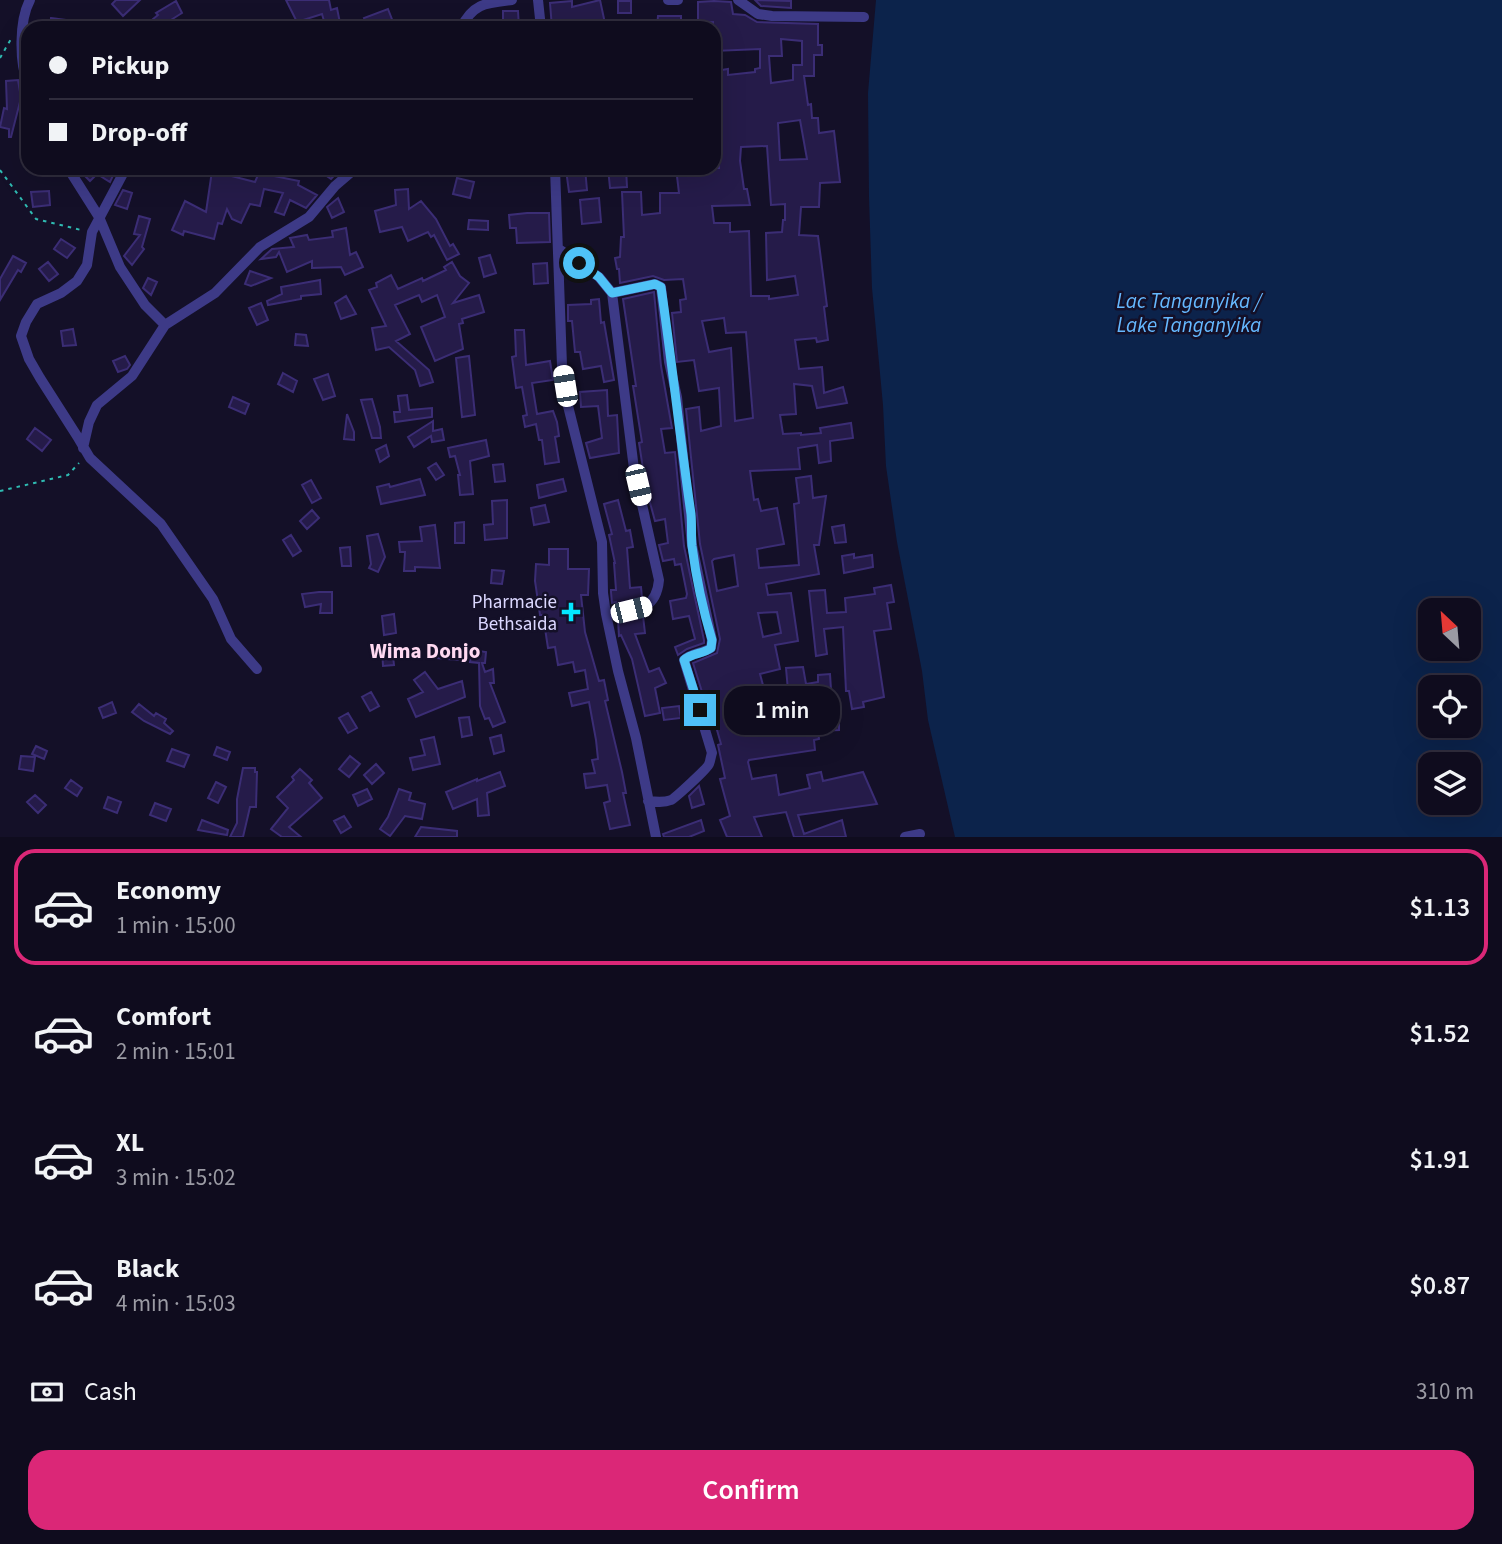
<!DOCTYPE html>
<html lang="en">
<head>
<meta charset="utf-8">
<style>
  :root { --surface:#0f0c1e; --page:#1d1a2b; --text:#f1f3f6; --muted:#9b9ba4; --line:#2f2c3c; --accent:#db2777 }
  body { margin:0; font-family:"Source Sans 3",sans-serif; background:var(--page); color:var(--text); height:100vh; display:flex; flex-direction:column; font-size:26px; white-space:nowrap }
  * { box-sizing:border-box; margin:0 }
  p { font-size:23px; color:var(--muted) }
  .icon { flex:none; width:38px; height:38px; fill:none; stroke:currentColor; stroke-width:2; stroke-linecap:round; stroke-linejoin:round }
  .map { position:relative; height:837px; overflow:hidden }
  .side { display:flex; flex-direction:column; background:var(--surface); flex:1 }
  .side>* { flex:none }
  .top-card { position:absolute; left:21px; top:21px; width:700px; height:154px; border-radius:21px; box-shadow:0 7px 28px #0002,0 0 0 2px var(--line); display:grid; align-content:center; height:154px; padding:0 28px; background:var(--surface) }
  .needle { width:46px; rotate:334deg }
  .buttons { position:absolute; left:1418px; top:598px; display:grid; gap:14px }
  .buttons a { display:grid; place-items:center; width:63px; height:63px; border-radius:14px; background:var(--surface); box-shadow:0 7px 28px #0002,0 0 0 2px var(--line); font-size:35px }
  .end { position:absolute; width:32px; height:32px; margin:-16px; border:9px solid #4fc3f7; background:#111; box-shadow:0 0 0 4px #111 }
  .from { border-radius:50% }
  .bubble { position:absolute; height:49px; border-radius:21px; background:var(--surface); box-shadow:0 7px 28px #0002,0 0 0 2px var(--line); font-size:23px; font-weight:600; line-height:49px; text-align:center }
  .car { position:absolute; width:21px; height:42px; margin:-21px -10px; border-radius:9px; box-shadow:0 0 5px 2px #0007; background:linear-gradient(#fff 24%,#345 0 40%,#fff 0 76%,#345 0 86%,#fff 0) }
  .top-card b { display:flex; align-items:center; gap:24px; height:66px; font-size:26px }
  .top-card b+b { border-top:2px solid var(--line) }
  .top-card i { width:18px; height:18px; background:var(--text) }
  ul { padding:12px 0 0; list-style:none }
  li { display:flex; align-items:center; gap:21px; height:116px; margin:0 14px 10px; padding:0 14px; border:4px solid transparent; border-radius:21px }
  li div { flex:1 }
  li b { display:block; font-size:26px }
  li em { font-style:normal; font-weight:600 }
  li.on { border-color:var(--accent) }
  li>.icon { width:63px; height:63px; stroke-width:1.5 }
  .pay { display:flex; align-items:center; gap:18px; height:77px; padding:0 28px; font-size:26px }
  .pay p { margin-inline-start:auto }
  .button { display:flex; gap:14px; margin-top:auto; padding:14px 28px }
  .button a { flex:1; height:80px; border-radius:21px; background:var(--accent); color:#fff; font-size:28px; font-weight:600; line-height:80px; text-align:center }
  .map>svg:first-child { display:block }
</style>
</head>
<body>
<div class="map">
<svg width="1502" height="837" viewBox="0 0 1502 837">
  <rect width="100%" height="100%" fill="#141028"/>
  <path fill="#0c234b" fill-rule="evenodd" d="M876 0H1502V837H955L928 720 922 671 897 542 886 466 883 405 872 288 869 197 868 93ZM1430 611H1468V649H1430ZM1430 688H1468V726H1430ZM1430 765H1468V803H1430Z"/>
  <path fill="#251b49" stroke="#3b2d75" stroke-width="2" fill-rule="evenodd" d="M116 0H140L123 16 112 4Z
    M286 0H329L331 10 337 8 341 28H326L322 14 297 22Z
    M600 0 606 28H552L550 3 572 1V7Z
    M755 0 791 1V8L761 6Z
    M176 1 182 13 158 28H142L158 15 156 13Z
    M618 1H631V13H618Z
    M714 1 731 2 733 14 745 15 757 22 818 24V45H822V55H814V76H804L808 105 811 104 812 118H818L819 133 834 131 840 182 820 183 819 207H801L799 235 818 236 827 306 824 307 828 340 817 342 816 338 795 340 799 369 822 367 824 393 843 387 847 403 817 408 812 386 794 384 796 414 780 415 783 434 801 433V435L821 433 820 428 851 423 853 438 830 441 831 461 819 463 817 445 798 448 800 469 750 471 754 500 758 499 761 511 777 508 784 544 757 549 759 568 799 565 794 504 799 503 796 478 811 476 813 498 826 496 819 545H814L819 574 766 584 768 595 791 593 798 641 775 645 780 669 760 674 768 704 789 702 786 668 803 667 806 684 818 682V675L830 674 833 720H839V730L818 731 819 739 814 740 815 750 749 760 748 762 752 779 776 775 779 795 810 788 807 775 821 772 823 781 863 772 877 804 798 815 804 834 842 820 846 837H794L786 812 754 817 762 837H727L720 820 730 816 720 779 725 778 718 745 721 744 711 709 708 710 707 708 693 663 717 653 720 639 700 544 686 409 699 407 701 431 721 426 719 388 699 391 694 360 677 362 672 313 681 312 680 300 686 299 683 279 664 280 653 276 620 283 619 269H617L615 258 620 257 621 237H624L622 192H641L642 215 660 213V193H679L676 168H719L716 140 719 139 715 115V71L728 69V75L755 72V69L760 68V49L714 51 713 22 698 23V2ZM781 39 802 41V65H793V80L771 83 769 56H782ZM800 120 807 159 780 160 778 123ZM767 146 771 205 785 204V220H783L782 232 766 233 767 280 795 276 798 295 769 299V296H751L749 231 730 232V223H714L712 206 750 205 747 189H744L740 161 741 147ZM724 318 726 333 746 332 753 418 735 421 731 348 709 352 702 321ZM734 555 738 586 717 591 712 561 714 559ZM777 612 781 633 763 637 758 613Z
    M388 9 393 22 376 28H368L364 18Z
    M503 11H518L519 28H503Z
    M658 16H681V28H657Z
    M51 18 82 22 81 28H50Z
    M18 80 21 98 11 137H9V129L0 127 4 108 7 109 6 81Z
    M77 168H115L116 169 110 182 97 174 90 181Z
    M261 168 270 172 269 175 299 181 298 185 317 195 306 208 290 200 284 215 275 212 283 193 264 189 260 206 250 204 241 223 232 219 227 209 222 224 218 223 214 239 184 231 183 235 172 230 185 201 206 212 212 171 255 182Z
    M315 168H341L331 179Z
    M585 168 587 190 569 192 566 170Z
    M608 168H626L627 187 610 188Z
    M457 178 474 182 470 198 453 194Z
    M408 189 409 209 421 201 436 219 450 246 453 244 459 254 447 260 434 235 431 237 428 232 408 241 402 227 380 232 375 211 396 205 395 190Z
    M123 190 132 193 127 209 115 205Z
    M49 191 50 205 33 207 31 192Z
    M338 198 344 212 332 218 327 207Z
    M599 198 601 222 582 224 580 200Z
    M527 213H549L550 242 517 243 516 228H510L509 215Z
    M139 216 150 219 142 247 144 249 132 265 124 256 140 235 134 234Z
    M469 220 488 221V230L468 229Z
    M346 228 350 255 356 252 363 267 345 275 341 267 312 268V261L287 272 279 252 276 257 261 259 272 249 294 247 290 238 307 235 309 240 333 237 332 231Z
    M61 239 75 248 67 258 54 249Z
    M490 255 496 273 484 277 479 258Z
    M13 256 26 263 21 272 18 270 0 300V279Z
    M48 262 58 274 49 281 39 269Z
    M452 262 460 276 469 283 453 303 479 295 484 312 462 319 463 323 459 324 463 349 435 361 421 327 445 317 437 295 422 302 419 295 395 305 410 334 396 341 429 370 433 382 420 386 415 370 389 347 376 350 372 328 386 326 369 290 377 287 376 283 391 275 398 289 422 278 423 281 446 270 444 267Z
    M547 263 548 283 534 284 533 264Z
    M250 271 271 278 251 286 245 284Z
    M148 278 157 282 151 295 143 288Z
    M320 280 321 294 301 296V299L268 305 267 301 282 294 281 287Z
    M654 292 661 366 672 428 661 429 665 453 675 452 684 546 704 640V643L687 649 678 655 675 647 695 639 689 616 673 619 670 601 686 598 687 594 681 564 675 565 674 559 663 561 659 545 668 543 665 519 655 521 646 488 639 443 642 442 633 386H636L623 299Z
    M346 296 356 314 341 319 335 303Z
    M599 299 601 323 604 322 614 380 604 382 601 366 583 369 580 352H575L572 321H568V305L591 304V300Z
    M261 303 268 320 257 325 249 308Z
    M73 329 76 345 63 346 61 331Z
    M515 330H524L526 365 550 361 553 380 532 383 537 414 553 411 557 422 559 436 555 437 559 462 545 464 542 440H539L536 424 525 427 523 416 527 415 522 387 516 388 512 357 516 356Z
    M296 334 306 335 308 346 295 345Z
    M125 356 130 365 127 369 118 372 113 361Z
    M469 356 475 415 462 417 456 358Z
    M283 373 297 381 293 392 278 384Z
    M328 374 335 396 323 400 314 379Z
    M607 390 608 416 617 415 619 453 590 458 586 443 602 438 598 406 581 407 580 392Z
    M407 395 409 410 432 408V417L395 422 394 412H400L398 396Z
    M233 397 249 404 245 414 229 407Z
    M372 399 380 427 381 438H372L361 400Z
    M347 414 354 432V440L344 439Z
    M433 421V431L442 429 444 440 432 442 431 436 414 447 408 437Z
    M35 428 51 440 42 451 27 439Z
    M486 440 489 456 470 461 473 494 460 495 458 475H460L455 456 450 457 448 448Z
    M386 445 389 456 380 462 376 450Z
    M436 463 444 475 436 480 428 468Z
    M503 464 505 481 495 482 493 465Z
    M420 479 425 495 381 504 377 487 389 484 390 487Z
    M563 479 566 491 539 498 537 485Z
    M311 480 321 498 312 503 302 485Z
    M507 500V538L485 540 484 525 493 524 492 501Z
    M618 500 626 531 630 530 633 547 627 548 630 588 641 587 642 598 617 605 616 602 612 603 611 592V590H616L614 563H615L609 535 612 534 604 504Z
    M545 505 549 522 534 525 531 508Z
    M312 510 319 518 307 529 300 521Z
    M464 522V543H455V523Z
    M435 525 440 568 415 567V571H404L405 552H400L399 542 422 541 420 527Z
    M844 525 846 542 835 543 832 527Z
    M378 534 385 557 378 572 369 568 371 564 367 536Z
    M291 535 301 551 293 556 283 540Z
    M350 547 351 566H342L340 548Z
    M549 549H568V569H589L588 595H581L585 632 599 681 604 680 608 700 605 701 622 772 626 793H623L630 825 610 829 604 803 610 801 607 785 586 788 584 774 595 773 592 760 598 759 596 740 589 702 572 706 569 693 588 689 585 670 575 672 573 662 558 665 555 647 548 648 543 615H540L535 581 536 564 549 565Z
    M854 554V558L872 555 873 567 844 573 842 556Z
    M492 570 504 571 502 584 491 583Z
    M891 585 894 602 887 603 891 629 874 631 884 697 863 702 864 707 852 709 849 691H846L843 627 824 629 827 654 816 656 809 591 825 590 827 613 846 612 845 598 875 594 874 588Z
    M319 592H332V613H320L321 604 305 607 302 594Z
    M394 614 396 633 384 635 382 616Z
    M643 616 645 633 635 634 649 672 659 668 666 683 655 688 660 713 645 716 632 659 621 635 619 636 618 620Z
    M392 647 394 665 383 666 382 648Z
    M458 648 486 652 485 663H482L485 672 493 669 494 683H490L505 722 493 727 489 718 485 719 480 706 479 663 470 662 471 655 458 660 437 658Z
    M425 672 438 689 462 681 465 697 416 717 408 699 423 692 414 680Z
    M371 692 379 706 370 711 362 697Z
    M112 702 116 713 103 718 99 708Z
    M139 704 154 716 156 713 166 719 164 723 173 731 170 734 144 721 132 712Z
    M679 706 681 718 664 720 662 708Z
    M348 713 357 728 348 733 339 718Z
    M469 717 472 735 462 737 459 718Z
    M501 735 504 751 494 754 490 738Z
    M434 737 440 764 413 770 410 758 425 755 421 740Z
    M36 746 47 751 44 759 32 754Z
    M217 747 230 752 227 760 214 755Z
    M172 749 189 755 184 767 167 761Z
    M21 756 35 757 33 771 19 769Z
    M350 756 360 764 349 777 339 769Z
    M376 764 384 773 372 784 364 775Z
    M243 768H255V772H257L256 807H250L243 837H230L237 823V799Z
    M300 769 312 780 309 783 322 798 289 827 301 837H282L271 829 288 808 277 797 294 780 292 777Z
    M500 772 505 786 487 793 489 815 478 816 477 799 453 809 446 792 477 779V781Z
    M71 780 82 788 77 796 65 788Z
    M216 782 226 787 218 803 208 798Z
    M699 786 704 804 692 808 689 796Z
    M367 789 372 799 358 806 353 795Z
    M399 789 411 793 409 800 425 804 422 819 405 816 390 836 380 829 388 817Z
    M35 795 46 805 38 813 27 802Z
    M108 797 121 802 117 813 104 808Z
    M155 803 171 809 166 821 150 815Z
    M344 816 351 827 341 833 334 821Z
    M202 820 228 830 227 835 198 830Z
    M701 820 704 831 689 837H664L663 834Z
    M421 827 457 831V837H415Z"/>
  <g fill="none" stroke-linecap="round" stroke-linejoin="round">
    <path stroke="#2fbbb2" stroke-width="2" stroke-dasharray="3.5 5" stroke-linecap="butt" d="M0 58 11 39
      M0 170 36 219 81 230
      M0 491 68 475 79 463"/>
    <path stroke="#3d3a87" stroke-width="10" d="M538 0 541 28
      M668 0H678
      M738 0 758 14 772 16 864 17
      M461 28C473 3 486 3 512 0
      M28 84C19 63 19 20 30 0
      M68 168 99 217 120 267 145 305 165 325
      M126 168 92 232 87 265 77 281 61 293 37 304 26 322 21 336 29 359 40 378 77 436 90 458 161 524 213 599 231 639 257 669
      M555 168 562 366 568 406 602 542 603 593 606 614 618 671 636 738 656 837
      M559 249 599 277 612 293 634 469 659 580C656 613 633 610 606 614
      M612 293 655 284 661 287 669 362 677 397 692 545 712 640 711 648C703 653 691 653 684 660L712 753C711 755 710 763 709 764 708 768 674 799 671 800 664 803 656 802 648 801
      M83 448 89 422 97 405 132 376 165 325 215 293 260 247 309 217 335 186 356 168
      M905 837 920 834"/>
  </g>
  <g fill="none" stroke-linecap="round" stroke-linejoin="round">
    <path stroke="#4fc3f7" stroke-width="9" d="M579 263 599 277 612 293 655 284 661 287C672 362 680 438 691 514 692 525 691 536 692 546 696 577 703 610 712 640L711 648C703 654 691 653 684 660L700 710"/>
  </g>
  <path fill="#03e7ff" stroke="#141028" stroke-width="2.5" d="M567.5 601.5h7v7h7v7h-7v7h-7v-7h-7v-7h7z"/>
  <g text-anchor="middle" stroke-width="5" stroke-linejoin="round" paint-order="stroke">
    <g font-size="19" fill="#dbd7ff" stroke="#141028" text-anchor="end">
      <text x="557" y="608">Pharmacie<tspan x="557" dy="22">Bethsaida</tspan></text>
    </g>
    <g font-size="21" font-style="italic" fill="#65b8ff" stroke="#141028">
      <text x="1189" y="308">Lac Tanganyika /<tspan x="1189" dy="24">Lake Tanganyika</tspan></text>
    </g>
    <g font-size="21" font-weight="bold" fill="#ffd9f1" stroke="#141028">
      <text x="425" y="658">Wima Donjo</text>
    </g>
  </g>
</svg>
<div class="buttons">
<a><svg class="needle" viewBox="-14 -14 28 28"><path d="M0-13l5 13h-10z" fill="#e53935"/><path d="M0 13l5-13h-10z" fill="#9b9ba4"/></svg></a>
<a><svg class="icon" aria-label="locate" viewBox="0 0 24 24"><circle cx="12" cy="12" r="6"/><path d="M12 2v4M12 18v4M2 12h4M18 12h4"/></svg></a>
<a><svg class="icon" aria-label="layers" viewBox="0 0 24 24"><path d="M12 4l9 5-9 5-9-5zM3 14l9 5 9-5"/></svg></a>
</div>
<i class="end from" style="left:579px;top:263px"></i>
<i class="end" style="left:700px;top:710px"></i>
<div class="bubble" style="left:724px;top:686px;width:116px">1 min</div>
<i class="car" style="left:565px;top:386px;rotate:351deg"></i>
<i class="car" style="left:638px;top:485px;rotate:167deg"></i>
<i class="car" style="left:631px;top:610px;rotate:76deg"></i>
<div class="top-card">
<b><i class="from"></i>Pickup</b>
<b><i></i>Drop-off</b>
</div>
</div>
<section class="side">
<ul>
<li class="on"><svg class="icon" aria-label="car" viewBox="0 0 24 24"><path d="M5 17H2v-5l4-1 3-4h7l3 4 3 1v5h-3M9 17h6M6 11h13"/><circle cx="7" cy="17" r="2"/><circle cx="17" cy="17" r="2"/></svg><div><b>Economy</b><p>1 min · 15:00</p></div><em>$1.13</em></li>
<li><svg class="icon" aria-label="car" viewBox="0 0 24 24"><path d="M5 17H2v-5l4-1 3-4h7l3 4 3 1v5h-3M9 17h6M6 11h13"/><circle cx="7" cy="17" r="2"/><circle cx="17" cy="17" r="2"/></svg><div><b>Comfort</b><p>2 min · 15:01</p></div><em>$1.52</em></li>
<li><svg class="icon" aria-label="car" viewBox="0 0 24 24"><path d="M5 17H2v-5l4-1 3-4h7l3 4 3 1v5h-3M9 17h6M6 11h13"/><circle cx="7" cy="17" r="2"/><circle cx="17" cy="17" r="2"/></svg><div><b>XL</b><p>3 min · 15:02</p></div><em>$1.91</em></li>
<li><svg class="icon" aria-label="car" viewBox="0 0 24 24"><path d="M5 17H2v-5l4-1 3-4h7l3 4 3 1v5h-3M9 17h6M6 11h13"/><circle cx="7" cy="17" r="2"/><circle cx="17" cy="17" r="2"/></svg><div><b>Black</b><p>4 min · 15:03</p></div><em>$0.87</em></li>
</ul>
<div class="pay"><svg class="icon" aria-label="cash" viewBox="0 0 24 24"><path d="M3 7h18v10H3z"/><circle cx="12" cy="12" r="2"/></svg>Cash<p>310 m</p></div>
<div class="button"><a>Confirm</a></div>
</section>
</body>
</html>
